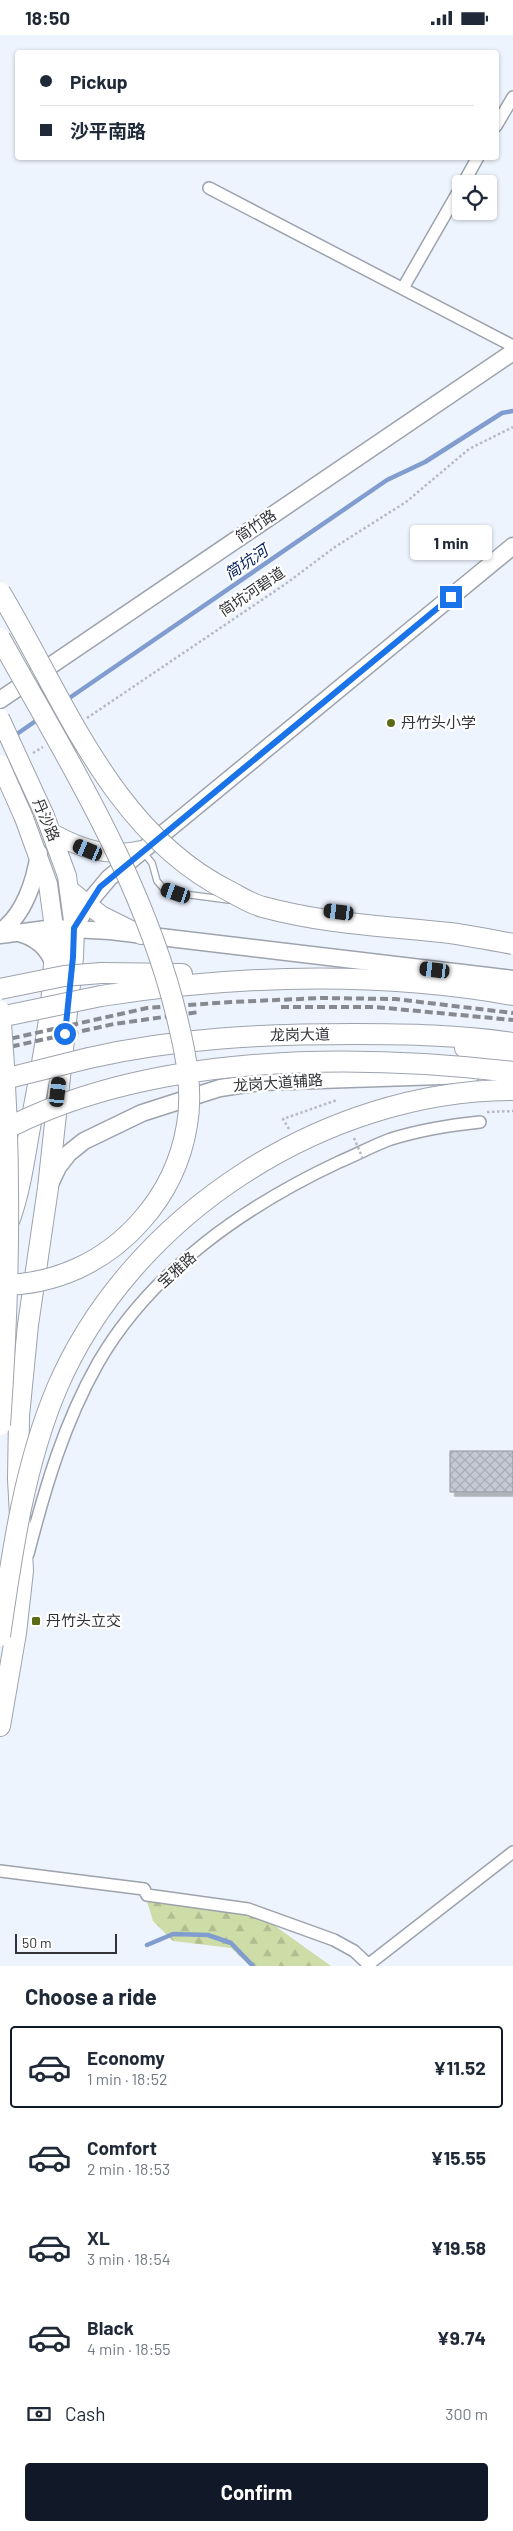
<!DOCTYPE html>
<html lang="en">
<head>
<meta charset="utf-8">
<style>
  :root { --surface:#fff; --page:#f6f6f7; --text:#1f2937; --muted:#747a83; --line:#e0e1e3; --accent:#111827 }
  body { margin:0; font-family:Barlow,"Noto Sans SC",sans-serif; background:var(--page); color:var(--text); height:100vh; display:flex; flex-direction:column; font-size:19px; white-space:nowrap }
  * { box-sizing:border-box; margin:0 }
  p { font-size:16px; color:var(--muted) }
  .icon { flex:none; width:28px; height:28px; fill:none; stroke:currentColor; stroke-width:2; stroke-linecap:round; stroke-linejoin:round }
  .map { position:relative; height:1931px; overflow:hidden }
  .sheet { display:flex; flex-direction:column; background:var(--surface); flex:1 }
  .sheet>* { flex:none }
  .guide { position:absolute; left:15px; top:15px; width:484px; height:110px; border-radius:5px; box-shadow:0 1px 4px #0004; display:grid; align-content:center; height:110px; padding:0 25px; background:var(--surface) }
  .buttons { position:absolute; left:452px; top:140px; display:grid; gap:10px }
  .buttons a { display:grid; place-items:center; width:45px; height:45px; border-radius:5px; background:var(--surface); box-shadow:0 1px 4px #0004; font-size:25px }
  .scale { position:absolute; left:15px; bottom:12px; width:102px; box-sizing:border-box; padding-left:5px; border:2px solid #313337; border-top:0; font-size:14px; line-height:18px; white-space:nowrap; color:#313337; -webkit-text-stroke:4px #fff; paint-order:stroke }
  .end { position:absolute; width:22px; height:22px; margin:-11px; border:6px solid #1a73e8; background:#fff; box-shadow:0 0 0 2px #fff }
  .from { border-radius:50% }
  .bubble { position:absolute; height:35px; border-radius:5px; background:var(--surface); box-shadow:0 1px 4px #0004; font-size:16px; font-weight:700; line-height:35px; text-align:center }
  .car { position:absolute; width:15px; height:30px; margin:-15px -8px; border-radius:6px; box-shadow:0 0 4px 1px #0007; background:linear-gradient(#222 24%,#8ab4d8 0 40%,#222 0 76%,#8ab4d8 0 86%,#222 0) }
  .guide b { display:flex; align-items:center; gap:18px; height:48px; font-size:19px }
  .guide b+b { border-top:1px solid var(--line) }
  .guide i { width:12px; height:12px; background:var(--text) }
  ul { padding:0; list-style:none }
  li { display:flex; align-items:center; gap:15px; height:82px; margin:0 10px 8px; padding:0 15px; border:2px solid transparent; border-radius:5px }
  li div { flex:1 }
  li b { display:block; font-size:19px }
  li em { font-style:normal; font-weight:700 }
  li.on { border-color:var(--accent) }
  li>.icon { width:45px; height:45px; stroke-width:1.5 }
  h2 { padding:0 25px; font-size:22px; line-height:60px }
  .pay { display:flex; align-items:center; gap:12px; height:55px; padding:0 25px; font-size:19px }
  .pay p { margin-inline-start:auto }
  .cta { display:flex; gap:10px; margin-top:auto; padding:10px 25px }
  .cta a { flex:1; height:58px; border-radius:5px; background:var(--accent); color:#fff; font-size:20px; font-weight:700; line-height:58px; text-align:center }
  .status { display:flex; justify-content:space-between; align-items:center; height:35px; padding:0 25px; background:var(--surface); direction:ltr }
  .status svg { height:14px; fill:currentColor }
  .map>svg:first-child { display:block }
</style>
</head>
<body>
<div class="status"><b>18:50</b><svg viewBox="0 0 49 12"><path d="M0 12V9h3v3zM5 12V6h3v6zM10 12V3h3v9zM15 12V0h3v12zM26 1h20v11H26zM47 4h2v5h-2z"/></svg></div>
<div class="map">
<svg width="513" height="1931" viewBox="0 0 513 1931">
  <defs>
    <pattern id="forest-firs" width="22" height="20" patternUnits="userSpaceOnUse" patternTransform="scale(1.25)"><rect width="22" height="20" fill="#cedca7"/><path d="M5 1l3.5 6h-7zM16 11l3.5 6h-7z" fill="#b1bd90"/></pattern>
    <pattern id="building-cross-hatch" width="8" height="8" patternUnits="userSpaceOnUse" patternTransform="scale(1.25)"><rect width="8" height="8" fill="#c4c9d4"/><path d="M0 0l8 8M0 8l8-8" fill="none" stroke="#a9adb7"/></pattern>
    <filter id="shadow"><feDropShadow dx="4.5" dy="4.5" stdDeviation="0" flood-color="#0004"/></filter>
  </defs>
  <rect width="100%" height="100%" fill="#eef4fe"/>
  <path fill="url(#forest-firs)" d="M146 1863 264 1883 331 1931H250L231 1913 173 1906 153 1886Z"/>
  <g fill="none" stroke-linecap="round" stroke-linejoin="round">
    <path stroke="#819ccf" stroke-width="4.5" d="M65 666 387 445 425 427 502 378 513 376
      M14 701 40 683
      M147 1910 173 1899 208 1900 231 1908 253 1931"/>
  </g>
  <path fill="url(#building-cross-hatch)" stroke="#8d939c" filter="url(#shadow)" d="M450 1416H513V1457H450Z"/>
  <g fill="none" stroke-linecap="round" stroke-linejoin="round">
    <defs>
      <path id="lane" d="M143 817 152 828 157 846 164 854 176 858 229 865"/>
      <path id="street" d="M496 91 513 62
        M463 149 478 122
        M209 153 513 311
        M403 253 461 152
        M28 1519C45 1453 64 1388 98 1328 151 1236 245 1171 339 1127 356 1120 374 1110 391 1104 420 1095 451 1090 480 1087
        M0 1836 144 1854 147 1860 248 1874 334 1905 354 1916 370 1931
        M369 1929 513 1817"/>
      <path id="secondary" d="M0 665 513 317
        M74 893 93 862 109 843 513 511
        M0 897C24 880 35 846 39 818
        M15 897C33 901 48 911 54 930
        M0 900 54 893 110 896 513 944
        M50 1149 58 1132 69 1118 84 1106 142 1078 220 1053 260 1047 471 1040"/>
      <path id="primary" d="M45 781 67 841 74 893
        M24 783 48 849 54 893
        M52 798C82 814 108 823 142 815
        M70 855 101 880 141 900"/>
      <path id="highway" d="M101 938 182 939
        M101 961C237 940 377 936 513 960
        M465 1013 513 1024
        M89 1023C176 1003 265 999 354 999 407 999 460 1000 513 1008
        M10 1184C21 1153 25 1119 31 1087 43 1024 57 957 54 893
        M0 1691 16 1598 23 1536 18 1444 19 1381 28 1290 48 1153 73 922 74 893"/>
    </defs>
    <use href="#lane" stroke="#9da2ac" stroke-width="8"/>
    <use href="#street" stroke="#9da2ac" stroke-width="14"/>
    <use href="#secondary" stroke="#9da2ac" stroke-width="19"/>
    <use href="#primary" stroke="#9da2ac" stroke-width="20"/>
    <use href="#highway" stroke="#9da2ac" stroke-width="22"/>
    <path stroke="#b5b9c2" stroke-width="2.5" stroke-dasharray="2.5 2.5" stroke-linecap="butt" d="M87 683 284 550 335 512 406 467 469 414 513 392
      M33 718 43 712
      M487 1077 513 1076
      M289 1094 283 1084 337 1065"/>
    <use href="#lane" stroke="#fff" stroke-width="5.5"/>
    <use href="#street" stroke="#fff" stroke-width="11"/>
    <use href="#secondary" stroke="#fff" stroke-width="16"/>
    <use href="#primary" stroke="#fff" stroke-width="18"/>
    <use href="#highway" stroke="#fff" stroke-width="20"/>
    <path stroke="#868990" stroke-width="4" stroke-dasharray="8 4" stroke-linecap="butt" d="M281 972H375L513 985
      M0 1006 147 973 231 967 322 963 395 964 513 978
      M0 1014 114 989 199 977"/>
    <defs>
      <path id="primary-bridge" d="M0 683 45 781
        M0 729 24 783"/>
      <path id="highway-bridge" d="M0 557C64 663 111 797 229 856 239 861 251 869 263 872 326 889 385 891 450 898 471 901 492 905 513 909
        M0 603C68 726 146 848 178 987 186 1020 193 1056 187 1090 181 1127 166 1158 141 1186 105 1227 55 1250 0 1250
        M0 954 64 941 101 938
        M0 976C12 1114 10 1252 0 1390
        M0 982 101 961
        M0 1045 89 1023
        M0 1097C147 1018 351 1018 513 1037
        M0 1601C12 1518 24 1431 57 1353 131 1180 325 1055 513 1055"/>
    </defs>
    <use href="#primary-bridge" stroke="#9da2ac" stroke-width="20" stroke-linecap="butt"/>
    <use href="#highway-bridge" stroke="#9da2ac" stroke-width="22" stroke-linecap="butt"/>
    <path stroke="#b5b9c2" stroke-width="2.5" stroke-dasharray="2.5 2.5" stroke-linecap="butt" d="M354 1103 363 1124"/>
    <use href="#primary-bridge" stroke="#fff" stroke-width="18"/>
    <use href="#highway-bridge" stroke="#fff" stroke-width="20"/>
  </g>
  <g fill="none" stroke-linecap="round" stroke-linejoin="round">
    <path stroke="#1a73e8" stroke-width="6" d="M65 999 73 922 74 893 100 852 451 562"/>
  </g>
  <g fill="#5b6a14" stroke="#fff" stroke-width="2">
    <circle cx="391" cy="688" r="5"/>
    <rect x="31" y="1581" width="10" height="10" rx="2.5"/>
  </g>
  <g text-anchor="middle" stroke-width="4.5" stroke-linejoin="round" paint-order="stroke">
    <g font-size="15" fill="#313337" stroke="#fff">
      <text transform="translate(256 491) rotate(-34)" y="5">简竹路</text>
      <text transform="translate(252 557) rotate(-34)" y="5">简坑河碧道</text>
      <text transform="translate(46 785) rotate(67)" y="5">丹沙路</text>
      <text transform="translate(300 1000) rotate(-1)" y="5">龙岗大道</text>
      <text transform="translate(278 1048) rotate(-4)" y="5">龙岗大道辅路</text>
      <text transform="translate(177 1235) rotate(-42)" y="5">宝雅路</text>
    </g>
    <g font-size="15" fill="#313337" stroke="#fff" text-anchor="start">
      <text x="401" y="693">丹竹头小学</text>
      <text x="46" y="1591">丹竹头立交</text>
    </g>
    <g font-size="16" font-style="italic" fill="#072460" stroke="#fff">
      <text transform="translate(246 527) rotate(-34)" y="6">简坑河</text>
    </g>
  </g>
</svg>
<div class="buttons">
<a><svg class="icon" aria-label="locate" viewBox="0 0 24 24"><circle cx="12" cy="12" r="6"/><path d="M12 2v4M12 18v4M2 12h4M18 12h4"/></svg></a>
</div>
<div class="scale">50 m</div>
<i class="end from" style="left:65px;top:999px"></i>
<i class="end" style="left:451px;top:562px"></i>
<div class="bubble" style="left:410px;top:490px;width:82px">1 min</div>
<i class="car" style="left:88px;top:815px;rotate:293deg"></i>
<i class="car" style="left:176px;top:858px;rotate:289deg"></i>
<i class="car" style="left:339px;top:877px;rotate:277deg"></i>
<i class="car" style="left:435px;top:935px;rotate:277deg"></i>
<i class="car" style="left:58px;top:1057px;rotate:6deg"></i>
<div class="guide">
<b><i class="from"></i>Pickup</b>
<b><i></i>沙平南路</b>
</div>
</div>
<section class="sheet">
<h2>Choose a ride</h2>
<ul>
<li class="on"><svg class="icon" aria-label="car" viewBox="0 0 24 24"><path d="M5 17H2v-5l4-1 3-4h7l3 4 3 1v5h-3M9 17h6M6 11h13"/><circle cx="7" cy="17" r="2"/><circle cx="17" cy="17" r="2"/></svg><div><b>Economy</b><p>1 min · 18:52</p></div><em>¥11.52</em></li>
<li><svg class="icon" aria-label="car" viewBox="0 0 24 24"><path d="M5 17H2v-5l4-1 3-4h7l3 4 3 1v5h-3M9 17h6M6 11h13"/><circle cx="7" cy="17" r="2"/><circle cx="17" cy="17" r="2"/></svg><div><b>Comfort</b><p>2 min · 18:53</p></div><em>¥15.55</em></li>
<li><svg class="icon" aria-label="car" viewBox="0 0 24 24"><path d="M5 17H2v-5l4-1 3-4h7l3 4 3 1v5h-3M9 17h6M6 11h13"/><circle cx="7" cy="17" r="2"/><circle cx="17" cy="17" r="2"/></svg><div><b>XL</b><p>3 min · 18:54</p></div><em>¥19.58</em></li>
<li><svg class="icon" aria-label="car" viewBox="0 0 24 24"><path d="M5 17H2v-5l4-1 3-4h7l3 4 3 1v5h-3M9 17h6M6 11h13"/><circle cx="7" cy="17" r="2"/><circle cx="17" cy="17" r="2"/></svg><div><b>Black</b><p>4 min · 18:55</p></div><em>¥9.74</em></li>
</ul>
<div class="pay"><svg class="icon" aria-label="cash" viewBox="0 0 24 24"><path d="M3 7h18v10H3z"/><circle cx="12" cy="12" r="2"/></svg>Cash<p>300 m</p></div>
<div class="cta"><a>Confirm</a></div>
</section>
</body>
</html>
